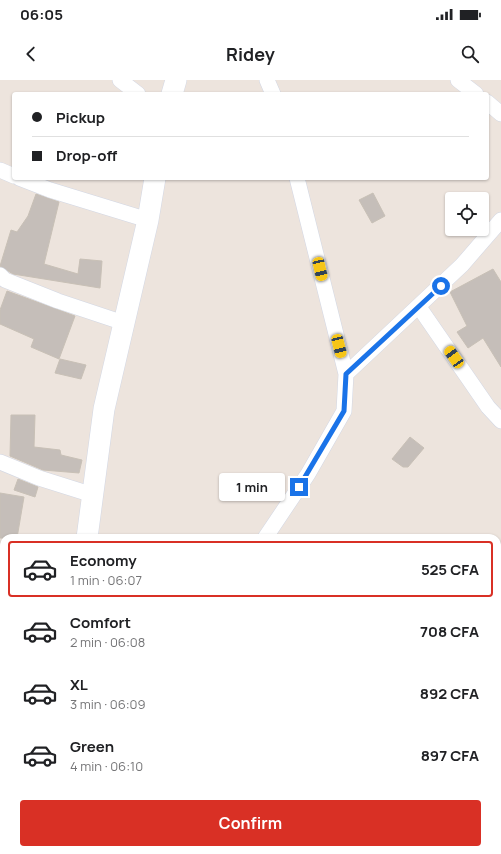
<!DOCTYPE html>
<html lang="en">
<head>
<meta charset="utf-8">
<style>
  :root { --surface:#fff; --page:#f2f2f2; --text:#202124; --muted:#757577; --line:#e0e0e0; --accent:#d93025 }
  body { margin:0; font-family:Manrope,sans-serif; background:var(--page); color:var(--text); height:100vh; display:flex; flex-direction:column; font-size:15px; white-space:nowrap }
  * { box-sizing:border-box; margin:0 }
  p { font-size:13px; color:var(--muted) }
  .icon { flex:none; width:22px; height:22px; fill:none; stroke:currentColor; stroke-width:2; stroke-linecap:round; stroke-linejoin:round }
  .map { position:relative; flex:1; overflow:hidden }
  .sheet { position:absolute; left:0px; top:454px; width:501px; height:320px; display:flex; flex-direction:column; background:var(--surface); border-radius:12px 12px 0 0; box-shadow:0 1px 3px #0004 }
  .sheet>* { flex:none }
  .hud { position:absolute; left:12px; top:12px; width:477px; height:88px; border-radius:4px; box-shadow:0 1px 3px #0004; display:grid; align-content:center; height:88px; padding:0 20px; background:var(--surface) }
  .buttons { position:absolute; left:445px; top:112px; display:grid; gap:8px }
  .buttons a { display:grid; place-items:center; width:44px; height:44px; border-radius:4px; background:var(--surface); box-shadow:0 1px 3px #0004; font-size:20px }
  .end { position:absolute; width:18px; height:18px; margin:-9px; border:5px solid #1a73e8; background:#fff; box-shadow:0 0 0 2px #fff }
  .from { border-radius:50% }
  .bubble { position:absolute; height:28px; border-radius:4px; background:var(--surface); box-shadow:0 1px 3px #0004; font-size:13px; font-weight:700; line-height:28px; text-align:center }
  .car { position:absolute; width:12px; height:24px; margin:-12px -6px; border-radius:5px; box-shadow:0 0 3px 1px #0007; background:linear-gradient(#f5c518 24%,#345 0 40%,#f5c518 0 76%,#345 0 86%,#f5c518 0) }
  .hud b { display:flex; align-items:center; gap:14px; height:38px; font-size:15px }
  .hud b+b { border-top:1px solid var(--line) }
  .hud i { width:10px; height:10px; background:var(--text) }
  ul { padding:7px 0 0; list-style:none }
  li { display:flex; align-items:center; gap:12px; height:56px; margin:0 8px 6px; padding:0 12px; border:2px solid transparent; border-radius:4px }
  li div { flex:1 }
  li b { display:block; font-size:15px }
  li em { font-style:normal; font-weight:700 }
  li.on { border-color:var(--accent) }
  li>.icon { width:36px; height:36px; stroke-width:1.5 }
  .primary-button { display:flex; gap:8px; margin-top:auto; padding:8px 20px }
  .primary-button a { flex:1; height:46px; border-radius:4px; background:var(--accent); color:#fff; font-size:16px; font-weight:700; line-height:46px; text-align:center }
  .status { display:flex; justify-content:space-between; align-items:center; height:28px; padding:0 20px; background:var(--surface); direction:ltr }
  .status svg { height:11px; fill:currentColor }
  header { display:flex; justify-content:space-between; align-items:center; height:52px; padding:0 20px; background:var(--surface); font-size:18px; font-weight:700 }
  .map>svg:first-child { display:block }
</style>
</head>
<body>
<div class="status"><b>06:05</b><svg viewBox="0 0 49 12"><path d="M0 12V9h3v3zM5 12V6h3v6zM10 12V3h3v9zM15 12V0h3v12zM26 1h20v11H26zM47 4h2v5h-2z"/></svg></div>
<header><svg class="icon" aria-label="back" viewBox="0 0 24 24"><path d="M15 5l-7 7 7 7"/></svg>Ridey<svg class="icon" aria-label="search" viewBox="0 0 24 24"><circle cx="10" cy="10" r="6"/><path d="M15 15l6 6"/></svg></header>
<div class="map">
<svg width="501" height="774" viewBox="0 0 501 774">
  <rect width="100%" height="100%" fill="#ede4dd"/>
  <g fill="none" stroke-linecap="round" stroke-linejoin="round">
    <path stroke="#6eddf1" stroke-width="5.5" d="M497 708 501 704
      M442 774 446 770"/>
  </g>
  <path fill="#c5beb9" stroke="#c8c0b6" d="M373 113 385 136 372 143 359 120Z
    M36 114 59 122 44 184 78 194 80 179 102 181 100 208 13 194 0 186 11 150 17 152 28 136Z
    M493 189 501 202V287L483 258 468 268 457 252 467 246 450 212Z
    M7 211 75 236 59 279 31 267 34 259 0 244V230Z
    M60 279 86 285 81 299 55 293Z
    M11 335H35L34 367 60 370 61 375 82 380 79 393 43 390 10 376Z
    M410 357 424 368 408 387H403L392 379Z
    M18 399 38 407 35 417 14 410Z
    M0 413 24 417 17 458H0Z"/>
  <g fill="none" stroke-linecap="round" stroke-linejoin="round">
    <defs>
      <path id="street" d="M120 0 138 14
        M267 0 273 14
        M458 0 476 14
        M487 22 501 34
        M0 90 14 96
        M19 98 50 110 148 140
        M0 195 5 200 58 221 124 243
        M419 227 488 327 501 341
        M346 294 462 185 501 140
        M0 382 39 398 93 415
        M265 458 308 394 344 331 346 294 297 98
        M497 589 501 584"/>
      <path id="secondary" d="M172 14 176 0
        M87 458 104 329 148 140 155 98
        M30 774 31 770"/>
    </defs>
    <use href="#street" stroke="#d2d7e4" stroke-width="16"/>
    <use href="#secondary" stroke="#d2d7e4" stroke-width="22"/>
    <use href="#street" stroke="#fff" stroke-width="15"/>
    <use href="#secondary" stroke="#fff" stroke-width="21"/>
  </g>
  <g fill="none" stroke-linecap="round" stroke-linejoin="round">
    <path stroke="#1a73e8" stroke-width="5" d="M299 407 344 331 346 294 441 206"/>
  </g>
</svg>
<div class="buttons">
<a><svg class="icon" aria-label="locate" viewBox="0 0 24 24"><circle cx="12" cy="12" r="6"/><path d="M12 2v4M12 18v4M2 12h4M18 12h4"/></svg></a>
</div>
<i class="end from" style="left:441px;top:206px"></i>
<i class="end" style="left:299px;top:407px"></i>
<div class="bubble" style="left:219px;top:393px;width:66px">1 min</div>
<i class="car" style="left:320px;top:189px;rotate:167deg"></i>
<i class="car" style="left:339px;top:266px;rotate:166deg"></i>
<i class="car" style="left:454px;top:277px;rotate:325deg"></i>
<div class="hud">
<b><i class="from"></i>Pickup</b>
<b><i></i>Drop-off</b>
</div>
<section class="sheet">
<ul>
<li class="on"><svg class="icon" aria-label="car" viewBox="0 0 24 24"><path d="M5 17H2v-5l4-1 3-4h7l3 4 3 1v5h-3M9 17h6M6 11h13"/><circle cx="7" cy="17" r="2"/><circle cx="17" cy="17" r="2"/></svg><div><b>Economy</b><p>1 min · 06:07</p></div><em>525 CFA</em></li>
<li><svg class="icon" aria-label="car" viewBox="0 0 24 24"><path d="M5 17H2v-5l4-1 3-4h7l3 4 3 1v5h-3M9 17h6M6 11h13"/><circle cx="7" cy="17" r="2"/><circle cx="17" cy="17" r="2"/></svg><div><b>Comfort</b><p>2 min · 06:08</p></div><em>708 CFA</em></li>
<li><svg class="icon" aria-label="car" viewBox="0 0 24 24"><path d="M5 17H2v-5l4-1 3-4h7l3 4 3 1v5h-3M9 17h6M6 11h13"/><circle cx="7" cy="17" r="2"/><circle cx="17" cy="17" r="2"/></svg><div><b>XL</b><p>3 min · 06:09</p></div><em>892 CFA</em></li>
<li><svg class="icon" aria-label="car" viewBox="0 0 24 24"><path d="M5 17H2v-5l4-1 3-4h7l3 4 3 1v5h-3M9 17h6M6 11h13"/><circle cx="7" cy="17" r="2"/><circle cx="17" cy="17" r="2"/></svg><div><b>Green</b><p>4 min · 06:10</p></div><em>897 CFA</em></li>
</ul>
<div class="primary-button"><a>Confirm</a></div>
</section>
</div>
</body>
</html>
